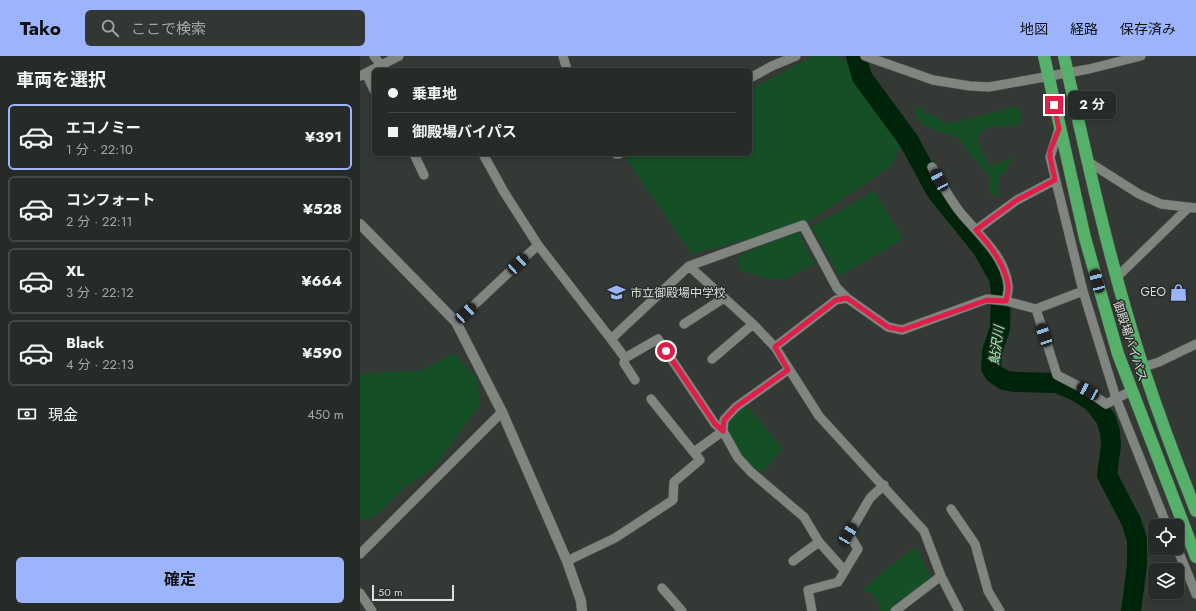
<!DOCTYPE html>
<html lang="ja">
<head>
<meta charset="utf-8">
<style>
  :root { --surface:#272b28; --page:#333734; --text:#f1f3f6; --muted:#a4a7a8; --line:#434745; --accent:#9cb4fd }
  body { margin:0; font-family:Jost,"Noto Sans JP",sans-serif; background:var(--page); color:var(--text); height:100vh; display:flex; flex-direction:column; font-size:15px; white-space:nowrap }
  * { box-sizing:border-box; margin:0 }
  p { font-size:13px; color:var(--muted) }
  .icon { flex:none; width:22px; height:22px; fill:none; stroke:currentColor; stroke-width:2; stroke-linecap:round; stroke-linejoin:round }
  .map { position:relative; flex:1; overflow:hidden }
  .drawer { display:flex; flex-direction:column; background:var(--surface); width:360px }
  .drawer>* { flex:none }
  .banner { position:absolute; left:12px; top:12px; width:380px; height:88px; border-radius:6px; box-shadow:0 2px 6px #0003,0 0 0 1px var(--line); display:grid; align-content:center; height:88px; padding:0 16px; background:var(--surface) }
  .controls { position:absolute; left:788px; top:463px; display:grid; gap:8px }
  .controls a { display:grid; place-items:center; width:36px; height:36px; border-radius:6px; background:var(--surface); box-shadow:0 2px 6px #0003,0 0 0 1px var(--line); font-size:20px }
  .scale { position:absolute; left:12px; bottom:10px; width:82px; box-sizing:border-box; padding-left:4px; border:2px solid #dcdfdc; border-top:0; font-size:11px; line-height:14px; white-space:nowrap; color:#dcdfdc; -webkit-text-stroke:3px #2a2e2b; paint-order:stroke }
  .end { position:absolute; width:18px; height:18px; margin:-9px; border:5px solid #e11d48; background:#fff; box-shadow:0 0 0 2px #fff }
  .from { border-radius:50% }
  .bubble { position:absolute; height:28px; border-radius:6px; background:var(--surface); box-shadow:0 2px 6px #0003,0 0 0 1px var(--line); font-size:13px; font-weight:700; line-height:28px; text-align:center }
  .car { position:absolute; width:12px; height:24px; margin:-12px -6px; border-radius:5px; box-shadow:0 0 3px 1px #0007; background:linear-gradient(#222 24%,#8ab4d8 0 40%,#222 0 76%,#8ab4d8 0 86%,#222 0) }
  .banner b { display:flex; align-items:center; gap:14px; height:38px; font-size:15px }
  .banner b+b { border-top:1px solid var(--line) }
  .banner i { width:10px; height:10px; background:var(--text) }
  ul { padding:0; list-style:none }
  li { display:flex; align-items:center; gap:12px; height:66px; margin:0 8px 6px; padding:0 8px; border:2px solid var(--line); border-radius:6px }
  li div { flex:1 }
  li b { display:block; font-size:15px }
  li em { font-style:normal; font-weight:700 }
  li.selected { border-color:var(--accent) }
  li>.icon { width:36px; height:36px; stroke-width:1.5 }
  h2 { padding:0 16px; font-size:18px; line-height:48px }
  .pay { display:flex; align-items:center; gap:10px; height:44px; padding:0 16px; font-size:15px }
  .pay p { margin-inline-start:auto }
  .primary-button { display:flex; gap:8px; margin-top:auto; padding:8px 16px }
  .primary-button a { flex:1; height:46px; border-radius:6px; background:var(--accent); color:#111; font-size:16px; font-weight:700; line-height:46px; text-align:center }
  header { display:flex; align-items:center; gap:24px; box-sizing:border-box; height:56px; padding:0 20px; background:var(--accent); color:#111 }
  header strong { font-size:19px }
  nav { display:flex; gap:22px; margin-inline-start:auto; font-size:14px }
  .search { width:280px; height:36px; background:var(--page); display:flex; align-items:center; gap:10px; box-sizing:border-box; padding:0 14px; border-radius:6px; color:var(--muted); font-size:15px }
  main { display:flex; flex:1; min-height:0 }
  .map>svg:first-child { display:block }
</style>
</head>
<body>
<header>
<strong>Tako</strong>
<div class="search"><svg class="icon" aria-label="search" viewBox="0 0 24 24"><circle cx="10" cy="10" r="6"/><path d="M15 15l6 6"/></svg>ここで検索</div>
<nav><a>地図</a><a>経路</a><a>保存済み</a></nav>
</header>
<main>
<section class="drawer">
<h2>車両を選択</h2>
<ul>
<li class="selected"><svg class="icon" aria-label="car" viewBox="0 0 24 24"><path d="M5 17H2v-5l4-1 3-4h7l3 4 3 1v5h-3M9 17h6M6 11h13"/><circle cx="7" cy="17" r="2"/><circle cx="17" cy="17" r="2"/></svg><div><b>エコノミー</b><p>1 分 · 22:10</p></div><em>¥391</em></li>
<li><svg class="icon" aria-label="car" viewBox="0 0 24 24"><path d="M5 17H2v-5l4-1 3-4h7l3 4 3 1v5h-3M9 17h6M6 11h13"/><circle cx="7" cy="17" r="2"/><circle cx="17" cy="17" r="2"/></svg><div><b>コンフォート</b><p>2 分 · 22:11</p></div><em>¥528</em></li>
<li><svg class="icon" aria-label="car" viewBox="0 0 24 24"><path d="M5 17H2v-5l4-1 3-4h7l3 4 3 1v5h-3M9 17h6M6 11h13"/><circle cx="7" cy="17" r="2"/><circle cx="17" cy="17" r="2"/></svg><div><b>XL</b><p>3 分 · 22:12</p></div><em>¥664</em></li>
<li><svg class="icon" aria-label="car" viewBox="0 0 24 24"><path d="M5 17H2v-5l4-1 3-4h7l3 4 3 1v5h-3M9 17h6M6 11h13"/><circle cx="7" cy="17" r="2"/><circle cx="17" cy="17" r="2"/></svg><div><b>Black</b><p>4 分 · 22:13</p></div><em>¥590</em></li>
</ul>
<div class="pay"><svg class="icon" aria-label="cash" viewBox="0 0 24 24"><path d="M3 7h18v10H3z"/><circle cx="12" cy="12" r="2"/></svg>現金<p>450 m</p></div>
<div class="primary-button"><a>確定</a></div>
</section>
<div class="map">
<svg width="836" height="555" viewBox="0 0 836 555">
  <rect width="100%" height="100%" fill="#343935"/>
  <path fill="#154f26" d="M452 0H478L486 4 542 88 530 111 443 169 332 198 266 103 275 98H390V34Z
    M559 50 565 58C573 57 578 61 583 67L596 66 656 50C663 56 663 63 658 70 644 70 623 67 617 83L629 111 656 100V102L648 108 646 116 639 119 638 143 629 136V119L613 102 599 82 562 69 555 57 556 52Z
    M514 135 543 183 480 220 451 171Z
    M437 174 455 208 428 222 408 223 379 214 378 200Z
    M93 297 117 322 120 348 76 410 43 433 17 459 0 464V318L63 314Z
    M387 350 423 393 401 418 378 398 363 372 379 352Z
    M556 491 572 523 530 555H520L517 542 503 533 528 512Z"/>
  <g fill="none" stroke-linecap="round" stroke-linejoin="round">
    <path stroke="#002409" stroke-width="20" d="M496 0 502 21 549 85 576 135 622 192 639 222 641 236 640 272 632 296 631 312 635 318 644 324 654 326 697 327 716 335 733 346 746 363 750 376 751 389 747 419 771 465 777 484V509L771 555"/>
    <defs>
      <path id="street" d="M14 0 21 9
        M203 0 207 14
        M505 0 573 24 610 30 629 31 729 13 781 0
        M6 17 14 34
        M0 20 39 0
        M390 22 412 10 436 0
        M699 73 690 101 723 235 756 342 807 470
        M54 98 64 119
        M123 98 144 136 178 189 251 283 329 210 443 169 477 232 487 242 528 271 542 274 627 243 646 245 676 253 723 235
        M256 98H259
        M727 105 779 138 801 148 836 152
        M572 111C581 127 589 142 600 156 618 178 645 200 648 229 649 234 647 240 646 245
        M616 174 657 144 695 124
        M329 210 393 268 415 291 459 360 564 475 581 520 599 555
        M757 221 829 151
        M676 253 697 319 728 335 746 348 771 335
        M96 266 178 189
        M324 268 364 242
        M251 283 265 302 298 283 355 368 363 375 334 396
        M415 291 476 244 487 242
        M265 302 264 307 275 324
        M352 303 393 268
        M783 311 799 306 836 288
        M428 314 376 351 364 364 363 375 378 402 391 416 444 461 459 486 485 515
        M591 453 615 488 628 535 640 555
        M817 492 836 538
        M0 498 142 356
        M207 505 255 482 313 444 314 426 340 404 291 343
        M433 505 459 486
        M302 532 322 555
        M0 537 12 555
        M452 555 448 534 478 526 498 493 489 478 510 442 524 429
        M535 555 581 520"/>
      <path id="secondary" d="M0 168 96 266 142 356 207 505 221 545 222 555"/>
      <path id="highway" d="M684 0 725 182 758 298 836 501
        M704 0C727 104 750 209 783 311 799 359 817 408 836 455"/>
    </defs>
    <use href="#street" stroke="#525552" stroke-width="10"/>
    <use href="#secondary" stroke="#525552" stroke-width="11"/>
    <use href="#highway" stroke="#525552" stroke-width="13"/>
    <use href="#street" stroke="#808580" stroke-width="9"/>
    <use href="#secondary" stroke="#808580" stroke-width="10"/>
    <use href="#highway" stroke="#55b06a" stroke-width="12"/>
  </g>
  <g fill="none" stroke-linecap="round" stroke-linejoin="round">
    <path stroke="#e11d48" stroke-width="5" d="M306 295 355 368 363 375 364 364 376 351 428 314 415 291 476 244 487 242 528 271 542 274 627 244 646 245C647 240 649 234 648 229 645 208 630 189 616 174L657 144 695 124 690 101V95L699 73 694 49"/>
  </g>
  <defs>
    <symbol id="shop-bare" viewBox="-9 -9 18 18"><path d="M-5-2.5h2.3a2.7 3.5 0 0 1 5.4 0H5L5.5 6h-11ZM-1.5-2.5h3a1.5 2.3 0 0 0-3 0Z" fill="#9cb4fd" stroke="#2a2e2b" stroke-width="2.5" paint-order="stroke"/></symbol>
    <symbol id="school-bare" viewBox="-9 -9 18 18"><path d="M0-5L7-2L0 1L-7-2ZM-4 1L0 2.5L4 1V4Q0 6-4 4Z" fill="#9cb4fd" stroke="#2a2e2b" stroke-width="2.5" paint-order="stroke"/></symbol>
  </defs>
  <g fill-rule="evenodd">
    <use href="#shop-bare" x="806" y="224" width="25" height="25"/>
    <use href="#school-bare" x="244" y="224" width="25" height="25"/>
  </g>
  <g text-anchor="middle" stroke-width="3" stroke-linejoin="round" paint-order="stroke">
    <g font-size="12" fill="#dcdfdc" stroke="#2a2e2b" text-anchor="end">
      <text x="806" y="240">GEO</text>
      <text x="270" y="241" text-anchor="start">市立御殿場中学校</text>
    </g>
    <g font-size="12" fill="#dcdfdc" stroke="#2a2e2b">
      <text transform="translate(770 285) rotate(72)" y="4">御殿場バイパス</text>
    </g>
    <g font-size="13" font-style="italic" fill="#95f5a8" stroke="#2a2e2b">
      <text transform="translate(636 289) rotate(-82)" y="5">鮎沢川</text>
    </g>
  </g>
</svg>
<div class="controls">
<a><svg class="icon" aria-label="locate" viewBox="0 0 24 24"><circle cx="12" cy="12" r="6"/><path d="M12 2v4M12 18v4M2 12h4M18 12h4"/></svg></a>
<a><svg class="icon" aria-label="layers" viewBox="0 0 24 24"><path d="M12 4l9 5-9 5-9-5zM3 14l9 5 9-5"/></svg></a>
</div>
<div class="scale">50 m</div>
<i class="end from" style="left:306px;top:295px"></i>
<i class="end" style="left:694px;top:49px"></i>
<div class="bubble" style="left:708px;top:35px;width:48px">2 分</div>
<i class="car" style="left:579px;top:124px;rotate:331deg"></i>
<i class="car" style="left:158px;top:208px;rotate:47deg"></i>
<i class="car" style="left:737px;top:225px;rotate:345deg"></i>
<i class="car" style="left:106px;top:257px;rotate:47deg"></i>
<i class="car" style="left:684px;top:279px;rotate:342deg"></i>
<i class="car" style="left:728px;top:335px;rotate:299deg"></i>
<i class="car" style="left:488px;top:478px;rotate:31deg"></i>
<div class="banner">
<b><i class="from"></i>乗車地</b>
<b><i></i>御殿場バイパス</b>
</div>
</div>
</main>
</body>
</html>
